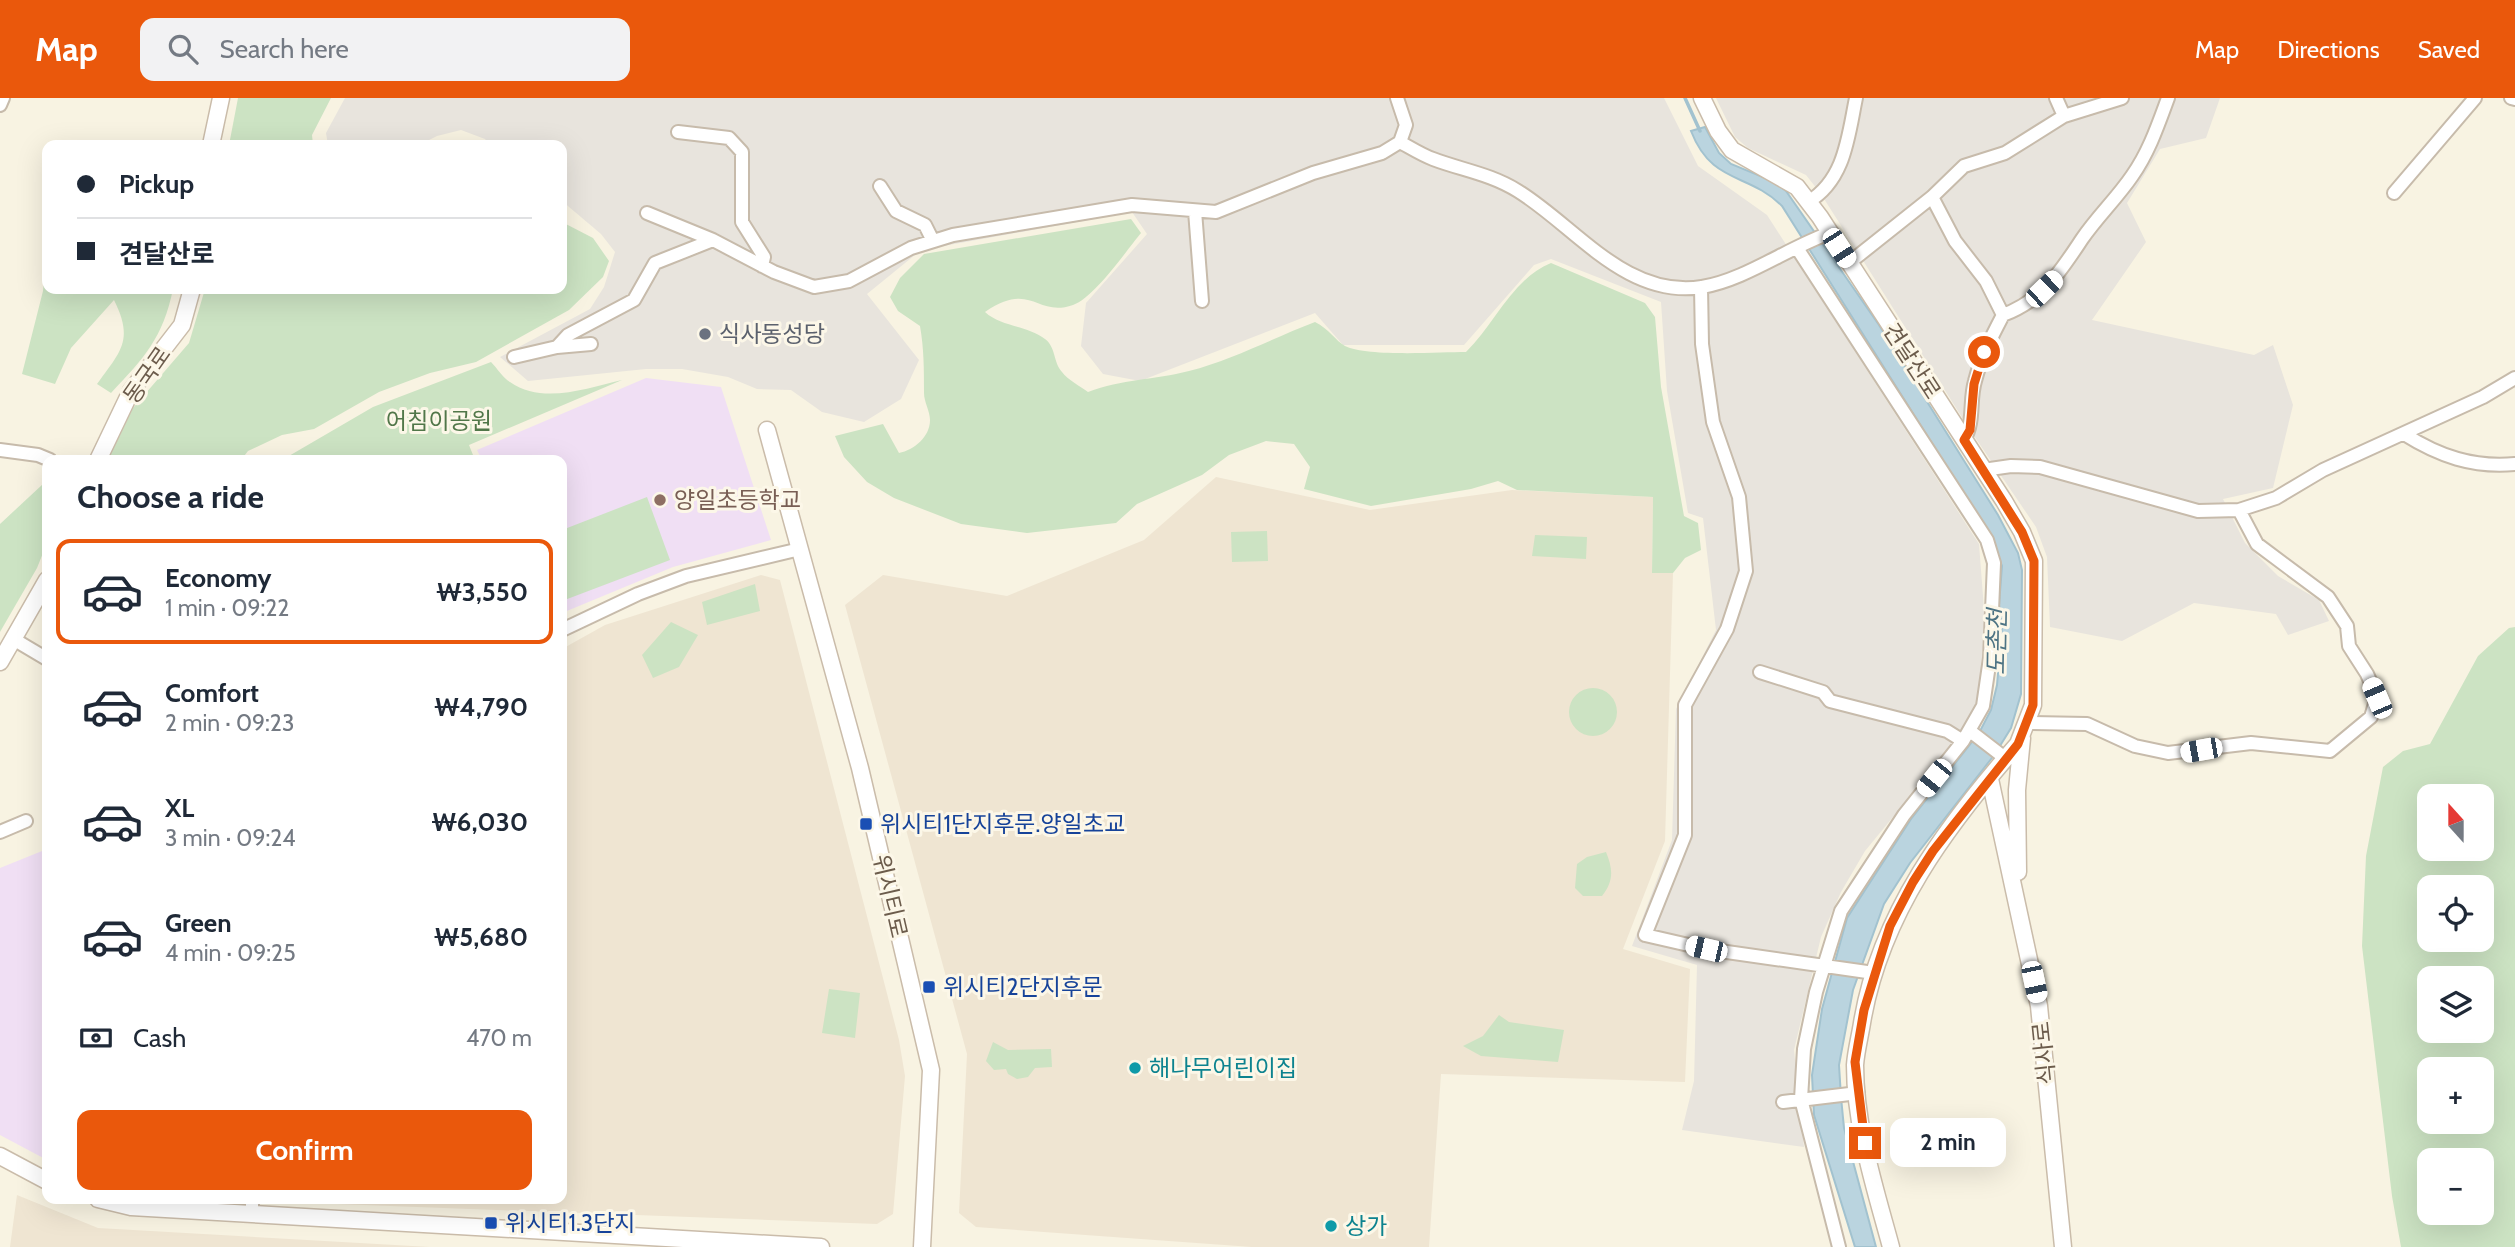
<!DOCTYPE html>
<html lang="en">
<head>
<meta charset="utf-8">
<style>
  :root { --surface:#fff; --page:#f2f2f3; --text:#1f2937; --muted:#747a83; --line:#e0e1e3; --accent:#ea580c }
  body { margin:0; font-family:Cabin,"Noto Sans KR",sans-serif; background:var(--page); color:var(--text); height:100vh; display:flex; flex-direction:column; font-size:26px; white-space:nowrap }
  * { box-sizing:border-box; margin:0 }
  p { font-size:23px; color:var(--muted) }
  .icon { flex:none; width:38px; height:38px; fill:none; stroke:currentColor; stroke-width:2; stroke-linecap:round; stroke-linejoin:round }
  .map { position:relative; flex:1; overflow:hidden }
  .panel { position:absolute; left:42px; top:357px; width:525px; height:749px; display:flex; flex-direction:column; background:var(--surface); border-radius:14px; box-shadow:0 7px 28px #0002 }
  .panel>* { flex:none }
  .top-card { position:absolute; left:42px; top:42px; width:525px; height:154px; border-radius:14px; box-shadow:0 7px 28px #0002; display:grid; align-content:center; height:154px; padding:0 35px; background:var(--surface) }
  .needle { width:46px; rotate:339deg }
  .controls { position:absolute; left:2417px; top:686px; display:grid; gap:14px }
  .controls a { display:grid; place-items:center; width:77px; height:77px; border-radius:14px; background:var(--surface); box-shadow:0 7px 28px #0002; font-size:35px }
  .end { position:absolute; width:32px; height:32px; margin:-16px; border:9px solid #ea580c; background:#fff; box-shadow:0 0 0 4px #fff }
  .from { border-radius:50% }
  .bubble { position:absolute; height:49px; border-radius:14px; background:var(--surface); box-shadow:0 7px 28px #0002; font-size:23px; font-weight:700; line-height:49px; text-align:center }
  .car { position:absolute; width:21px; height:42px; margin:-21px -10px; border-radius:9px; box-shadow:0 0 5px 2px #0007; background:linear-gradient(#fff 24%,#345 0 40%,#fff 0 76%,#345 0 86%,#fff 0) }
  .top-card b { display:flex; align-items:center; gap:24px; height:66px; font-size:26px }
  .top-card b+b { border-top:2px solid var(--line) }
  .top-card i { width:18px; height:18px; background:var(--text) }
  ul { padding:0; list-style:none }
  li { display:flex; align-items:center; gap:21px; height:105px; margin:0 14px 10px; padding:0 21px; border:4px solid transparent; border-radius:14px }
  li div { flex:1 }
  li b { display:block; font-size:26px }
  li em { font-style:normal; font-weight:700 }
  li.current { border-color:var(--accent) }
  li>.icon { width:63px; height:63px; stroke-width:1.5 }
  h2 { padding:0 35px; font-size:32px; line-height:84px }
  .pay { display:flex; align-items:center; gap:18px; height:77px; padding:0 35px; font-size:26px }
  .pay p { margin-inline-start:auto }
  .primary-button { display:flex; gap:14px; margin-top:auto; padding:14px 35px }
  .primary-button a { flex:1; height:80px; border-radius:14px; background:var(--accent); color:#fff; font-size:28px; font-weight:700; line-height:80px; text-align:center }
  header { display:flex; align-items:center; gap:42px; box-sizing:border-box; height:98px; padding:0 35px; background:var(--accent); color:#fff }
  header strong { font-size:33px }
  nav { display:flex; gap:38px; margin-inline-start:auto; font-size:24px }
  .search { width:490px; height:63px; background:var(--page); display:flex; align-items:center; gap:18px; box-sizing:border-box; padding:0 24px; border-radius:14px; color:var(--muted); font-size:26px }
  .map>svg:first-child { display:block }
</style>
</head>
<body>
<header>
<strong>Map</strong>
<div class="search"><svg class="icon" aria-label="search" viewBox="0 0 24 24"><circle cx="10" cy="10" r="6"/><path d="M15 15l6 6"/></svg>Search here</div>
<nav><a>Map</a><a>Directions</a><a>Saved</a></nav>
</header>
<div class="map">
<svg width="2515" height="1149" viewBox="0 0 2515 1149">
  <rect width="100%" height="100%" fill="#f8f3e2"/>
  <path fill="#efe5d2" d="M1216 379 1370 412 1512 392 1653 399 1652 475H1673L1665 743 1623 851 1690 871 1685 984 1441 976 1429 1149H1252L976 1129 959 1115 967 956 845 507 883 477 1007 498 1144 442Z
    M761 477 780 482 899 942 905 978 893 1116 877 1126 284 1104 281 1101H562V551L605 527Z
    M17 1097 98 1130 430 1149H10Z"/>
  <path fill="#e8e4dd" d="M345 0H1664L1698 68 1767 117 1979 446 1985 524 1978 610 1958 640 1865 753 1841 794 1821 839 1794 952 1804 1049 1682 1032 1694 983 1697 867 1632 848 1672 742 1676 611 1716 532 1703 420 1688 415 1667 293 1661 204 1551 161 1534 167 1464 247H1343L1315 215 1140 283 1103 276 1081 248 1086 205 1147 136 1132 114 921 152 867 196 919 262 901 301 864 324 822 314 791 292 757 291 728 279 682 271H646L528 283 500 259 590 211 604 189 615 154 601 136 562 103V47H490L485 41 461 32 437 38 419 47H328L326 35Z
    M1716 0H2220L2206 40 2160 51 2127 105 2146 144 2092 222 2254 257 2273 247 2293 307 2273 390 2223 401 2245 445 2278 478 2319 502 2329 523 2288 537 2276 516 2194 505 2122 543 2050 529 2047 459 2036 429 1970 332 1821 96 1806 77 1748 50 1735 39Z"/>
  <path fill="#f0dff4" d="M646 280 721 289 771 442 673 469 562 515V362H482L477 352Z
    M47 751V1062L0 1037V770Z"/>
  <path fill="#cce3c3" fill-rule="evenodd" d="M238 0H331L312 37 313 47H229Z
    M1131 121 1141 135C1126 153 1094 200 1073 207 1036 220 1032 182 985 214 1001 229 1027 227 1045 241 1056 249 1053 264 1062 274 1068 282 1080 288 1088 294 1122 281 1154 282 1189 273 1232 262 1273 240 1315 224 1329 231 1336 243 1345 248 1367 259 1439 254 1466 254 1495 226 1512 181 1551 165L1645 205 1655 219 1661 289 1684 418 1698 425 1701 452 1685 460 1673 475H1652L1653 399 1517 392 1498 383 1471 391 1371 408 1304 391 1310 369 1294 346 1266 343 1229 357 1202 377 1137 406 1116 425 1027 435 961 426 894 400 867 384 844 359 835 338 883 326 899 355C914 352 930 339 930 322 930 313 924 304 924 295 924 271 924 251 920 228L898 213 890 199 900 180 924 156Z
    M562 124 593 140 609 163 603 179 569 212 476 264 430 275 379 294 314 331 282 337 248 353 241 362H108L133 310 189 245 205 191H562Z
    M47 146V191H173C163 240 144 260 111 295L97 286C121 253 134 242 114 202L71 250 55 286 22 276 43 193Z
    M491 264C497 270 503 280 510 284 543 307 587 290 622 282L469 347 475 362H282L373 309Z
    M43 386 47 393V445L37 470 0 534V426Z
    M647 399 670 462 562 503V432Z
    M1267 433 1268 463 1232 464 1231 434Z
    M1535 437 1587 439 1586 461 1532 458Z
    M755 486 760 513 707 527 702 504Z
    M671 524 698 537 679 569 653 580 642 557Z
    M2515 529V1149H2401L2392 1098 2362 848 2366 758 2383 669 2403 653 2430 646 2478 558 2509 530ZM2429 698H2482V751H2429ZM2429 789H2482V842H2429ZM2429 880H2482V933H2429ZM2429 971H2482V1024H2429ZM2429 1062H2482V1115H2429Z
    M1569 614a24 24 0 1 1 48 0a24 24 0 1 1-48 0Z
    M1606 754C1613 771 1614 783 1602 798H1583L1575 790 1577 766 1587 759Z
    M829 891 860 895 855 940 822 935Z
    M1499 917 1509 924 1564 932 1558 964 1481 958 1463 948 1483 938Z
    M993 944 1008 952 1051 951 1052 969 1035 970 1028 979 1017 981 1008 976 1006 971 994 972 986 963Z"/>
  <path fill="#bad4df" stroke="#a2c2cf" stroke-width="2" d="M1705 29 1719 55 1731 66 1775 84 1786 93 1879 227 1998 417 2018 455 2022 472 2021 596 2011 630 1995 656 1910 765 1884 806 1853 892 1839 967 1841 999 1844 1030 1876 1149H1855L1814 1017 1812 977 1822 911 1847 820 1911 721 1979 635 1991 612 1997 587 2002 529 1999 507 2002 468 1991 439 1782 108C1748 74 1712 87 1691 33Z"/>
  <g fill="none" stroke-linecap="round" stroke-linejoin="round">
    <path stroke="#a2c2cf" stroke-width="3.5" d="M1685 0 1700 33"/>
    <defs>
      <path id="street" d="M2056 0 2064 18
        M2511 0 2515 1
        M0 7 3 0
        M678 34 729 40 742 54V124L764 159 762 168
        M1400 44C1411 50 1422 57 1433 61 1462 72 1491 76 1518 93 1575 128 1626 201 1702 189 1745 182 1789 149 1830 135
        M880 88 896 113 925 127 933 143
        M2394 95 2475 0
        M1932 99 1955 143 1986 183 2003 217
        M1808 104C1845 82 1848 39 1856 0
        M1195 113 1202 203
        M647 115 713 142
        M1797 150 1987 442 1994 465 1990 560 1983 608 1963 643 1904 717 1841 813 1816 894 1804 951 1801 1001 1839 1149
        M1849 165 1932 99 1964 68 2005 55 2064 18 2122 0
        M1701 189 1702 246 1713 324 1739 399 1746 473 1727 531 1685 607V737L1645 837 1706 851 1874 875
        M557 249 591 246
        M514 259 557 249 568 237 634 202 655 165 713 142 774 174 814 189 849 183 911 150 953 137 1132 107 1216 114 1313 75 1382 55 1400 44 1406 27 1397 0
        M2404 336C2439 358 2473 370 2515 366
        M1964 342C1975 323 1969 303 1975 283 1981 259 1992 238 2003 217 2043 202 2060 174 2082 141 2097 119 2117 100 2132 78 2149 54 2158 27 2168 0
        M0 352 38 357 50 362
        M1983 372 2011 368 2040 369 2198 413 2239 412 2276 400 2323 372 2483 299 2515 280
        M562 532 638 496 686 478 800 451
        M15 542 47 561
        M1760 574 1823 594 1830 603 1947 633 1963 643
        M2028 625 2087 626 2135 648 2168 655 2251 645 2330 653 2371 619 2377 599 2367 576 2349 548 2347 528 2328 499 2257 446 2239 412
        M1970 633 2005 660
        M0 734 26 723
        M1783 1004 1858 995
        M252 1116V1101"/>
      <path id="secondary" d="M1702 0 1718 33 1732 52 1797 89 1820 119 2004 403 2022 434 2034 463 2033 607 2018 646C1947 727 1880 816 1862 925 1860 938 1856 953 1855 967 1855 1029 1875 1090 1891 1149
        M211 47 221 0
        M767 332 860 670 931 972 922 1149
        M98 362 131 293 182 227 192 191
        M0 564 47 482
        M1990 681 2039 908 2063 1149
        M2018 774 2017 692 2022 640
        M0 1058 47 1083
        M98 1101 131 1109 821 1149"/>
    </defs>
    <use href="#street" stroke="#c7bbab" stroke-width="16"/>
    <use href="#secondary" stroke="#cabcaa" stroke-width="19"/>
    <use href="#street" stroke="#fff" stroke-width="12"/>
    <use href="#secondary" stroke="#fff" stroke-width="16"/>
  </g>
  <g fill="none" stroke-linecap="round" stroke-linejoin="round">
    <path stroke="#ea580c" stroke-width="9" d="M1865 1045 1855 964 1864 912 1890 828 1913 784 1933 753 2018 646 2033 607 2034 463 2022 434 1964 342 1970 332 1974 286 1984 254"/>
  </g>
  <circle fill="#6b7280" stroke="#fcf7e8" stroke-width="2.5" cx="705" cy="236" r="7"/>
  <circle fill="#8d6e63" stroke="#fcf7e8" stroke-width="2.5" cx="660" cy="402" r="7"/>
  <g fill="#1a4fb4" stroke="#fcf7e8" stroke-width="2.5">
    <rect x="859" y="719" width="14" height="14" rx="3.5"/>
    <rect x="922" y="882" width="14" height="14" rx="3.5"/>
    <rect x="484" y="1118" width="14" height="14" rx="3.5"/>
  </g>
  <g fill="#0f9aa8" stroke="#fcf7e8" stroke-width="2.5">
    <circle cx="1135" cy="970" r="7"/>
    <circle cx="1331" cy="1128" r="7"/>
  </g>
  <g text-anchor="middle" stroke-width="6" stroke-linejoin="round" paint-order="stroke">
    <g font-size="23" fill="#5b616d" stroke="#fcf7e8" text-anchor="start">
      <text x="719" y="244">식사동성당</text>
    </g>
    <g font-size="23" fill="#6c5c4c" stroke="#fcf7e8">
      <text transform="translate(1912 263) rotate(57)" y="8">견달산로</text>
      <text transform="translate(147 277) rotate(-55)" y="8">동국로</text>
      <text transform="translate(890 798) rotate(77)" y="8">위시티로</text>
      <text transform="translate(2044 955) rotate(-96)" y="8">식사로</text>
    </g>
    <g font-size="23" fill="#517749" stroke="#fcf7e8">
      <text x="439" y="331">어침이공원</text>
    </g>
    <g font-size="23" fill="#785e54" stroke="#fcf7e8" text-anchor="start">
      <text x="674" y="410">양일초등학교</text>
    </g>
    <g font-size="23" fill="#164399" stroke="#fcf7e8" text-anchor="start">
      <text x="880" y="734">위시티1단지후문.양일초교</text>
      <text x="943" y="897">위시티2단지후문</text>
      <text x="505" y="1133">위시티1.3단지</text>
    </g>
    <g font-size="23" fill="#0d838f" stroke="#fcf7e8" text-anchor="start">
      <text x="1149" y="978">해나무어린이집</text>
      <text x="1345" y="1136">상가</text>
    </g>
    <g font-size="24" font-style="italic" fill="#4d7383" stroke="#fcf7e8">
      <text transform="translate(1997 544) rotate(-89)" y="8">도촌천</text>
    </g>
  </g>
</svg>
<div class="controls">
<a><svg class="needle" viewBox="-14 -14 28 28"><path d="M0-13l5 13h-10z" fill="#e53935"/><path d="M0 13l5-13h-10z" fill="#747a83"/></svg></a>
<a><svg class="icon" aria-label="locate" viewBox="0 0 24 24"><circle cx="12" cy="12" r="6"/><path d="M12 2v4M12 18v4M2 12h4M18 12h4"/></svg></a>
<a><svg class="icon" aria-label="layers" viewBox="0 0 24 24"><path d="M12 4l9 5-9 5-9-5zM3 14l9 5 9-5"/></svg></a>
<a>+</a>
<a>−</a>
</div>
<i class="end from" style="left:1984px;top:254px"></i>
<i class="end" style="left:1865px;top:1045px"></i>
<div class="bubble" style="left:1890px;top:1020px;width:116px">2 min</div>
<i class="car" style="left:1839px;top:150px;rotate:147deg"></i>
<i class="car" style="left:2044px;top:191px;rotate:46deg"></i>
<i class="car" style="left:2377px;top:600px;rotate:337deg"></i>
<i class="car" style="left:2201px;top:652px;rotate:260deg"></i>
<i class="car" style="left:1934px;top:680px;rotate:219deg"></i>
<i class="car" style="left:1706px;top:851px;rotate:283deg"></i>
<i class="car" style="left:2034px;top:884px;rotate:168deg"></i>
<div class="top-card">
<b><i class="from"></i>Pickup</b>
<b><i></i>견달산로</b>
</div>
<section class="panel">
<h2>Choose a ride</h2>
<ul>
<li class="current"><svg class="icon" aria-label="car" viewBox="0 0 24 24"><path d="M5 17H2v-5l4-1 3-4h7l3 4 3 1v5h-3M9 17h6M6 11h13"/><circle cx="7" cy="17" r="2"/><circle cx="17" cy="17" r="2"/></svg><div><b>Economy</b><p>1 min · 09:22</p></div><em>₩3,550</em></li>
<li><svg class="icon" aria-label="car" viewBox="0 0 24 24"><path d="M5 17H2v-5l4-1 3-4h7l3 4 3 1v5h-3M9 17h6M6 11h13"/><circle cx="7" cy="17" r="2"/><circle cx="17" cy="17" r="2"/></svg><div><b>Comfort</b><p>2 min · 09:23</p></div><em>₩4,790</em></li>
<li><svg class="icon" aria-label="car" viewBox="0 0 24 24"><path d="M5 17H2v-5l4-1 3-4h7l3 4 3 1v5h-3M9 17h6M6 11h13"/><circle cx="7" cy="17" r="2"/><circle cx="17" cy="17" r="2"/></svg><div><b>XL</b><p>3 min · 09:24</p></div><em>₩6,030</em></li>
<li><svg class="icon" aria-label="car" viewBox="0 0 24 24"><path d="M5 17H2v-5l4-1 3-4h7l3 4 3 1v5h-3M9 17h6M6 11h13"/><circle cx="7" cy="17" r="2"/><circle cx="17" cy="17" r="2"/></svg><div><b>Green</b><p>4 min · 09:25</p></div><em>₩5,680</em></li>
</ul>
<div class="pay"><svg class="icon" aria-label="cash" viewBox="0 0 24 24"><path d="M3 7h18v10H3z"/><circle cx="12" cy="12" r="2"/></svg>Cash<p>470 m</p></div>
<div class="primary-button"><a>Confirm</a></div>
</section>
</div>
</body>
</html>
